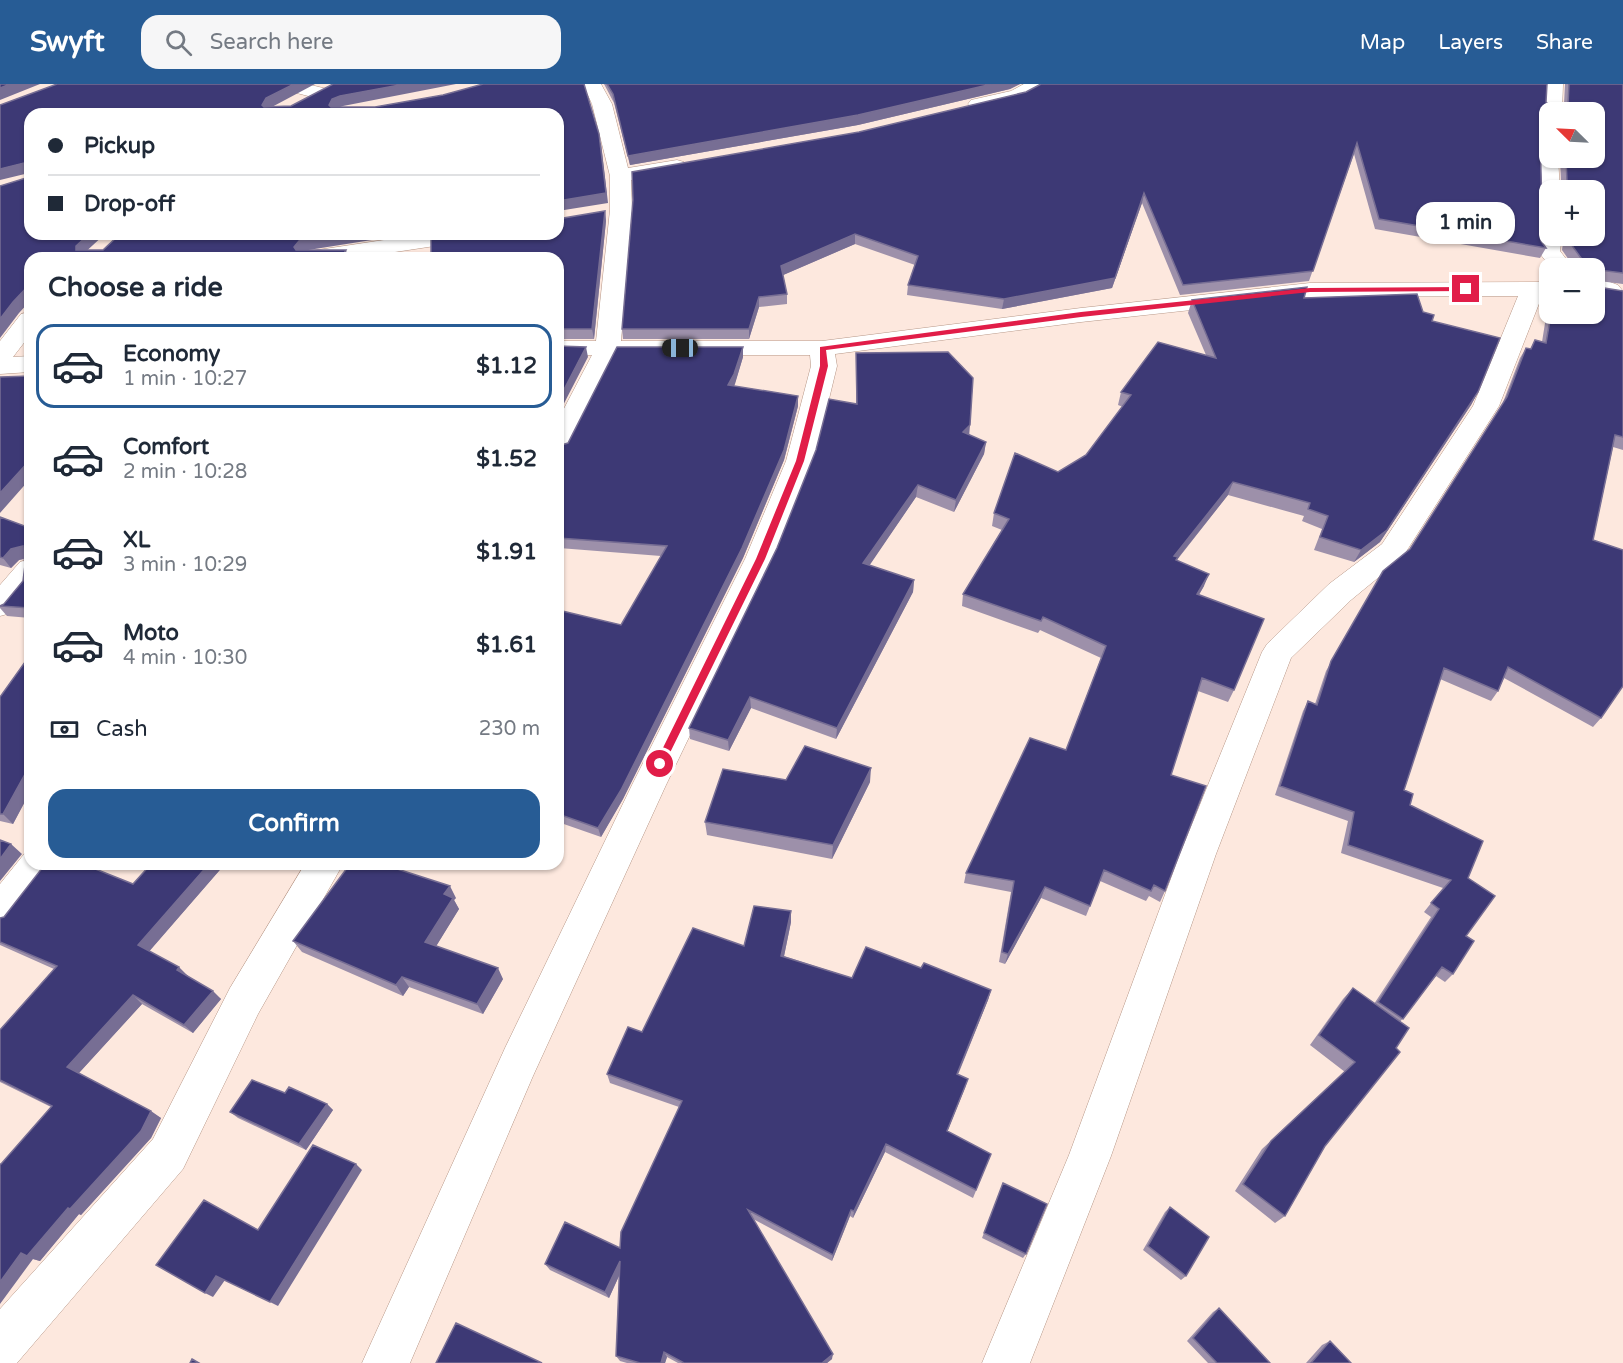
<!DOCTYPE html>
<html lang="en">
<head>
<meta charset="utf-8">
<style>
  :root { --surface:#fff; --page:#f6f6f7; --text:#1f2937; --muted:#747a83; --line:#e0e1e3; --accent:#275c95 }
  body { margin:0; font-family:"Varela Round",sans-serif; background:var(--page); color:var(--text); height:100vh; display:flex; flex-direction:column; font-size:22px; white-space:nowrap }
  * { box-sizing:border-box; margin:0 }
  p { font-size:20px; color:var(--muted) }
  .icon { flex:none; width:33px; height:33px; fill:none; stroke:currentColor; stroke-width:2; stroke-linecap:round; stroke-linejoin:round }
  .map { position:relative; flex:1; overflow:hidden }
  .sheet { position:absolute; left:24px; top:168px; width:540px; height:618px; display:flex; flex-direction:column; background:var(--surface); border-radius:18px; box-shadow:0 2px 4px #0004 }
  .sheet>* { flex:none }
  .guide { position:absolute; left:24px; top:24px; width:540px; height:132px; border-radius:18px; box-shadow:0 2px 4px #0004; display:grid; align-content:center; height:132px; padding:0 24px; background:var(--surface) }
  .needle { width:39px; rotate:294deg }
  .tools { position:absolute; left:1539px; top:18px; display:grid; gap:12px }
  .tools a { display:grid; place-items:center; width:66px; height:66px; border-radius:12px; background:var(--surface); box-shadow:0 2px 4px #0004; font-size:30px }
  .end { position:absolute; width:27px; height:27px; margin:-14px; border:8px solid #e11d48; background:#fff; box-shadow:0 0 0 3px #fff }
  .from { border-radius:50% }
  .bubble { position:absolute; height:42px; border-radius:18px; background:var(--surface); box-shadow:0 2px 4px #0004; font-size:20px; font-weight:800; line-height:42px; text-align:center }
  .car { position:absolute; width:18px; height:36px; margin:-18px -9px; border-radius:8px; box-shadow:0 0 4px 2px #0007; background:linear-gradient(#222 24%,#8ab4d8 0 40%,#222 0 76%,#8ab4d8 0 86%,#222 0) }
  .guide b { display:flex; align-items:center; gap:21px; height:57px; font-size:22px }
  .guide b+b { border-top:2px solid var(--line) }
  .guide i { width:15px; height:15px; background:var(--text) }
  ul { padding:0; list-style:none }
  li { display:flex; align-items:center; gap:18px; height:84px; margin:0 12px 9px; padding:0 12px; border:3px solid transparent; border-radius:18px }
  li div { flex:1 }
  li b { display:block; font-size:22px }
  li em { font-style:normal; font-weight:800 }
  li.active { border-color:var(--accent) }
  li>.icon { width:54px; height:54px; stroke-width:1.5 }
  h2 { padding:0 24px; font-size:27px; line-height:72px }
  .pay { display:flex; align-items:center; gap:15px; height:66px; padding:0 24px; font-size:22px }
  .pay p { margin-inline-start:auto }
  .button { display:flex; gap:12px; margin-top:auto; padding:12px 24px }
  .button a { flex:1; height:69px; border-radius:18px; background:var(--accent); color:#fff; font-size:24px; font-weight:800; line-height:69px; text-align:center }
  header { display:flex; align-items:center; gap:36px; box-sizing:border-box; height:84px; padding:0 30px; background:var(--accent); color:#fff }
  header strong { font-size:28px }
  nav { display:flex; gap:33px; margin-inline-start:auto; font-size:21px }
  .search { width:420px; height:54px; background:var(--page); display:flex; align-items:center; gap:15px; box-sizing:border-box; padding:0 21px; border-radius:18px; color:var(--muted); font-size:22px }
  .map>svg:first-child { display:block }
</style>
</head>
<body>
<header>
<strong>Swyft</strong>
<div class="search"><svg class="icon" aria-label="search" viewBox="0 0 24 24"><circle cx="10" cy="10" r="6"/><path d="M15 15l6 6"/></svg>Search here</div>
<nav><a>Map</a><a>Layers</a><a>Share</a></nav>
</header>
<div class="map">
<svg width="1623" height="1279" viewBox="0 0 1623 1279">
  <rect width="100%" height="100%" fill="#fde8de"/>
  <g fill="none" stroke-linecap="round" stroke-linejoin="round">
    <defs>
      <path id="minor" d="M275 0H307L327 5 330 9 327 13 320 15 277 4Z
        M583 0H601L612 20 628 84 677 76 684 78 687 82 684 86 631 96 632 126 621 257H822L1081 224 1310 199 1550 198V212H1542L1499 322 1402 474 1351 516 1291 574 1216 770 1111 1072 1030 1279H982L1069 1071 1180 770 1262 568 1267 560 1329 500 1382 460 1473 322 1518 212 1310 213 1081 238 835 270 837 282 814 377 775 475 666 701 533 992 410 1279H362L505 964 632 701 745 475 786 377 811 282 810 271H617L571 362 568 368 558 371V336L592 271H558V257H596L610 126V92L592 20Z
        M1024 0H1048C1037 17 997 21 978 26L971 24 968 20 971 16 1011 7Z
        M1545 0H1563L1562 28H1550V33L1543 28Z
        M1550 45V74H1558L1560 106H1550V139L1542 138 1539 133 1537 62 1543 47Z
        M1550 146V152H1562L1560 167 1573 184H1551L1538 167 1540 152 1543 147Z
        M424 150H479L476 155 468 157 355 174H300L303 169 311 167Z
        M1594 192 1618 201 1622 206 1618 211 1610 213 1594 208Z
        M30 228V251L13 273 30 272V288L0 290V257L21 230Z
        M30 475V506L11 529 0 532V501L20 478Z
        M30 767V780H56L51 791 13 840 0 845V800L25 769Z
        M305 780H343L258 930 183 1085 17 1279H0V1225L153 1055 230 904Z"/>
    </defs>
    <use href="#minor" stroke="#b69686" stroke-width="1"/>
    <use href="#minor" fill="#fff" fill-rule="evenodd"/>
  </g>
  <path fill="#9d90aa" d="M604 0H1020L1010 5 858 41 630 81 614 19Z
    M1565 0H1623V200L1599 197 1598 203 1623 207V366L1613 363 1593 456 1601 634 1593 643 1504 594 1498 607 1491 617 1440 595 1404 706 1410 721 1468 794 1466 852 1453 890 1445 898 1436 892 1400 938 1325 1062 1285 1132 1275 1139 1235 1107 1262 1065 1345 988 1310 961 1343 915 1353 904 1374 920 1431 833 1424 828 1443 804 1341 769 1348 737 1275 711 1303 627 1308 617 1315 620 1326 587 1383 487 1410 465 1502 321 1520 274 1526 264 1530 265 1535 256 1542 258 1549 214 1550 230H1594V184H1555L1560 176H1569L1562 166 1564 152H1594V106H1553L1558 98H1561L1560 74H1559H1594V28H1550V43L1542 46 1540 52 1542 123 1547 130H1550V144L1543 145 1541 157 1546 164 1540 174 1375 145 1354 70 1309 197 1180 211 1142 119 1112 204 1002 225 907 211 908 201 915 181 855 160 783 191 787 210V220L759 223 749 255H623L622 245 859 48 1026 8 1546 18 1555 25 1564 20Z
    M605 127 606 137 594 255H558V150Z
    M1304 214 1423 228 1432 237 1478 308 1471 321 1380 458 1354 478 1314 466 1322 445 1302 437 1304 432 1228 411 1177 476 1204 502 1199 511 1234 606 1228 618 1198 607 1171 691 1165 807 1160 818 1149 812 1146 817 1100 797 1086 832 1041 814 1005 880 999 878 1011 808 964 799 966 789 1066 666 1101 574 1040 546 1038 549 962 522 963 510 1002 446 992 442 994 429 1086 371 1123 323 1118 321 1121 308 1206 271 1188 229 1192 216Z
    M743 263V273L734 302 798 312V322L784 376 743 474 623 715 601 753 558 738V526L621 541 661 472 559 464 558 465V362L568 359Z
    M856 269 969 351 986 358 984 370 954 428 916 413 869 481 914 496 913 508 836 655 751 624 729 667 690 655 689 644 856 320Z
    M0 433 30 444V534L7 532 0 524V521L4 520 23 497 25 481V475L19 476 11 484 0 481Z
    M30 571V708L13 740 0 737V613Z
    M870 698 832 775 707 751 705 738Z
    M225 780 149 867 188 892 221 915 193 949 142 920 79 989 161 1034 151 1054 81 1131 79 1130 40 1177 33 1175 1 1080 51 1023 0 998V946L54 885 0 861V834L133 800Z
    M456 814 454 816 459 825 436 862 503 895 483 930 409 903 403 912 302 868 293 857Z
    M791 827V838L784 872 852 894 921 884 991 906 988 916 958 991 968 995 947 1048 991 1070 973 1114 885 1068 853 1134 850 1132 832 1177 753 1135 832 1275 827 1279H678L667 1273 665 1279H627L620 1277 616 1272 619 1192 609 1214 550 1186 545 1180 620 1164 679 1023 610 999 607 990 642 948 744 862Z
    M327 1020 333 1026 306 1066 238 1034 230 1028Z
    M1003 1099 1026 1170 1023 1174 982 1154Z
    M1170 1123 1186 1192 1181 1196 1143 1166 1165 1128Z
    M1219 1224 1270 1279H1208L1187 1257 1213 1228Z
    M1330 1257 1351 1279H1306L1322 1261Z"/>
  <path fill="#776e94" d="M10 0H40L0 16V4Z
    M294 0H315L270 24 266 30 262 21 266 14Z
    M405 0H456L343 22 335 25 332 30 329 21 332 15 340 12Z
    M992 0H1020L1010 5 858 41 630 81 628 72Z
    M1550 35V43L1541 46 1546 37Z
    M601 59 608 119 558 127V117Z
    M24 79 29 89 0 96V85Z
    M1144 109 1142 119 1112 204 1002 225 1004 215Z
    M605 127 606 137 594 255 592 245Z
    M89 150H105L81 172 76 166V162Z
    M342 150H410L302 167 298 173 294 163 299 157Z
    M855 150V160L781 192V182Z
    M346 166 348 174H341Z
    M30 200V217L19 229 0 254V235L13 218Z
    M759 213V223L749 255V245Z
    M586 263 588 273 558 331V317Z
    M743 263V273L735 300 729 311 728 301Z
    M1478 308 1471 321 1380 458 1354 478 1361 466Z
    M798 312V322L784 376 743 474 623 715 601 753 598 744Z
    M970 341 969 353 963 348Z
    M986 358 984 370 954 428 956 416Z
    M30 376V395L0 429V409Z
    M1233 398 1228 411 1178 474 1173 486 1174 472Z
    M918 401 916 413 863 491V479Z
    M23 462 30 473 19 476 11 484 3 474 11 465Z
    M1209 490 1204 502 1192 522 1197 510Z
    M914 496 913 508 836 655 837 644Z
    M750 613 751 624 729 667 728 656Z
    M30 681V708L13 740 3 730Z
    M871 684 870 698 832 775 833 761Z
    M11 760 22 770 0 797V775Z
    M209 780H225L147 870 138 861Z
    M450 802 456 814 454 816 459 825 432 869 425 858 444 810Z
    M1045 803 1041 814 1005 880 1008 870Z
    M791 827V838L782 882 781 872Z
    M179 883 188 892 185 894 177 886Z
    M498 884 503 895 483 930 477 920Z
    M402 893 409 903 403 912 396 901Z
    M991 906 988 916 954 999 957 990Z
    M213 907 221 915 193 949 184 941Z
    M133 911 142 920 78 990 67 983Z
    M968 995 965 1004 944 1055 947 1047Z
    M327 1020 333 1026 306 1066 299 1060Z
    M151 1027 161 1034 151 1054 81 1131 79 1130 40 1177 33 1175 0 1220V1198L21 1169 68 1124Z
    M886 1060 885 1068 853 1134 854 1127Z
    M356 1080 362 1086 278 1222 270 1218Z
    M851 1126 850 1132 832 1177 833 1171Z
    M620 1177 623 1183 609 1214 605 1208Z
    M216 1192 225 1196 213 1213 205 1209Z
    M664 1268 667 1273 665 1279H661Z
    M833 1270 832 1275 827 1279H822Z"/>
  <path fill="#3d3975" stroke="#776e94" stroke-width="1.5" d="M0 0H10L0 4Z
    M57 0H294L266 14 262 21 264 23 291 22 333 0H405L340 12 332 15 329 21 331 23H375L443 11 483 0H584L599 50 606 109 558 117V30H30V150H89L76 162V166H103L120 150H342L299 157 294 163 296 166H346L341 174H30V200L13 218 0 235V102L26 94 27 81 24 79 0 85V21Z
    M607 0H992L858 31 628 72 613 10Z
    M1041 0H1547L1546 18 1555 26 1557 21 1568 20 1569 0H1623V189L1599 186 1598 203 1623 207V353L1615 351 1593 456 1623 466V602L1601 634 1508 583 1498 607 1444 584 1404 706 1413 710 1410 721 1483 757 1468 794 1495 812 1466 852 1474 857 1453 890 1442 883 1403 935 1378 918 1439 825 1431 819 1451 796 1348 761 1354 728 1280 702 1308 617 1317 621 1331 577 1383 487 1410 465 1507 313 1526 264 1531 265 1535 256 1546 259 1551 230H1594V184H1559L1560 176H1579L1581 174 1568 156V152H1594V106H1557L1558 98H1567L1566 74H1594V28H1550V35L1546 37 1540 52 1542 123 1547 130H1550V135H1548L1543 141 1541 157 1546 164 1379 135 1357 59 1313 187 1183 201 1144 109 1115 194 1004 215 908 201 918 172 855 150 781 182 787 210 759 213 749 245H622L633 116 632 88 859 48 1026 8Z
    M605 127 592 245H558V174H431V154L457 150H558V135Z
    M1307 203 1304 214 1417 210 1423 228 1434 231 1432 237 1500 254 1478 308 1387 446 1361 466 1320 453 1328 432 1308 425 1310 419 1233 398 1174 472 1178 473 1176 476 1209 490 1197 510 1264 535 1234 606 1202 594 1171 691 1206 702 1165 807 1154 801 1151 807 1104 786 1090 822 1045 803 1008 870 1002 868 1014 797 966 789 1030 654 1066 666 1106 562 1043 533 1041 537 963 510 1009 435 994 429 1015 369 1058 388 1086 371 1131 311 1121 308 1158 258 1216 274 1192 216Z
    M558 262 586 263 558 317Z
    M617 263H743L734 290 728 301 798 312 784 366 742 464 621 706 598 744 558 730V526L621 541 667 462 558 454V362L568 359Z
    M948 268 973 294 970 341 963 348 986 358 956 416 918 401 863 479 914 496 837 644 750 613 728 656 689 644 777 464 816 366 829 315 857 320 856 269Z
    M30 292V376L0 409V293Z
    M0 433 30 444V524L0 522 4 520 23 497 25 481 23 462 11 465 3 474 0 473Z
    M30 571V681L3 730H0V613Z
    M805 662 871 684 833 761 705 738 723 685 786 696Z
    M0 756 11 760 0 775Z
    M44 780H83L133 800 151 780H209L138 861 179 883 177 886 213 907 184 941 133 911 67 983 151 1027 141 1047 70 1125 68 1124 27 1172 21 1169 0 1198V1080H1L52 1022 0 996V946L57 882 0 858V834L4 833 43 783Z
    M350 780H382L450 802 444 810 453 814 425 858 498 884 477 920 402 893 396 901 293 857Z
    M754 822 791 827 781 872 852 894 866 863 921 884 924 879 991 906 957 990 968 995 947 1047 991 1070 976 1106 886 1060 854 1127 851 1126 833 1171 748 1126 833 1270 822 1279H684L664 1268 661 1279H640L616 1272 620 1177 605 1208 545 1180 565 1138 620 1164 621 1148 682 1017 607 990 628 943 642 948 693 844 744 862Z
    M1353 904 1409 944 1396 964 1400 968 1325 1062 1285 1132 1243 1100 1271 1057 1355 978 1319 951Z
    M252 996 285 1009 289 1003 327 1020 299 1060 230 1028Z
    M313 1061 356 1080 270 1218 216 1192 205 1209 156 1181 204 1116 258 1146Z
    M1003 1099 1047 1120 1026 1170 984 1149Z
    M1170 1123 1209 1153 1186 1192 1148 1162Z
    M1219 1224 1270 1279H1217L1193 1254Z
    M456 1239 542 1279H436Z
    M1330 1257 1351 1279H1311Z
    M192 1275 199 1279H190Z"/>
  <path fill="#e11d48" d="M1466 203 1469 207 1310 208 1081 233 826 266 828 282 804 377 765 475 663 683H656L655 680 756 475 796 377 820 282V263L1081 228 1310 204Z"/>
</svg>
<div class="tools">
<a><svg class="needle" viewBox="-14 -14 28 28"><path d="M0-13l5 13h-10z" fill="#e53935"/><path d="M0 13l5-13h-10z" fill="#747a83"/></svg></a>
<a>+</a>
<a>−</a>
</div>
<i class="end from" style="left:660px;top:680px"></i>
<i class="end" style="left:1466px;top:205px"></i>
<div class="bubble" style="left:1416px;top:118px;width:99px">1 min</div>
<i class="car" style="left:680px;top:264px;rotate:270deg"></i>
<div class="guide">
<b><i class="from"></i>Pickup</b>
<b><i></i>Drop-off</b>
</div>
<section class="sheet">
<h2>Choose a ride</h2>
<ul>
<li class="active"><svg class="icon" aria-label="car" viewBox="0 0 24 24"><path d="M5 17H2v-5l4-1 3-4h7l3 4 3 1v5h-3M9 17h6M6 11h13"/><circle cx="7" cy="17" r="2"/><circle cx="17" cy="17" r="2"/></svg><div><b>Economy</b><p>1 min · 10:27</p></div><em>$1.12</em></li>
<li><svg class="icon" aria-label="car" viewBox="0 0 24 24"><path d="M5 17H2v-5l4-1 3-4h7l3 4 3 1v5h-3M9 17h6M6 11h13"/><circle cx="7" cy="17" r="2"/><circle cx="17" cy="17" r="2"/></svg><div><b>Comfort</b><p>2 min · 10:28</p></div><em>$1.52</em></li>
<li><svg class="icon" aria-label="car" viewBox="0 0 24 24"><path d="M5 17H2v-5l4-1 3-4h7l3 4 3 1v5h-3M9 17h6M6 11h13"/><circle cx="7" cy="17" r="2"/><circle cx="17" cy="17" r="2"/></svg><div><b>XL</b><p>3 min · 10:29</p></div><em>$1.91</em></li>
<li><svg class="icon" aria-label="car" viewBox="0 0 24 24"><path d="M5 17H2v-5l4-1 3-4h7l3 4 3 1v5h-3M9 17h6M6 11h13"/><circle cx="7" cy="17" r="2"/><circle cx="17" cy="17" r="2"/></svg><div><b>Moto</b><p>4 min · 10:30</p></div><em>$1.61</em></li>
</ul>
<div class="pay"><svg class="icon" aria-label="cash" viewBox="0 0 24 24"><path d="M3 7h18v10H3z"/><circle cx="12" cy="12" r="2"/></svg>Cash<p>230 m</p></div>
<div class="button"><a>Confirm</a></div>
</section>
</div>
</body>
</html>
